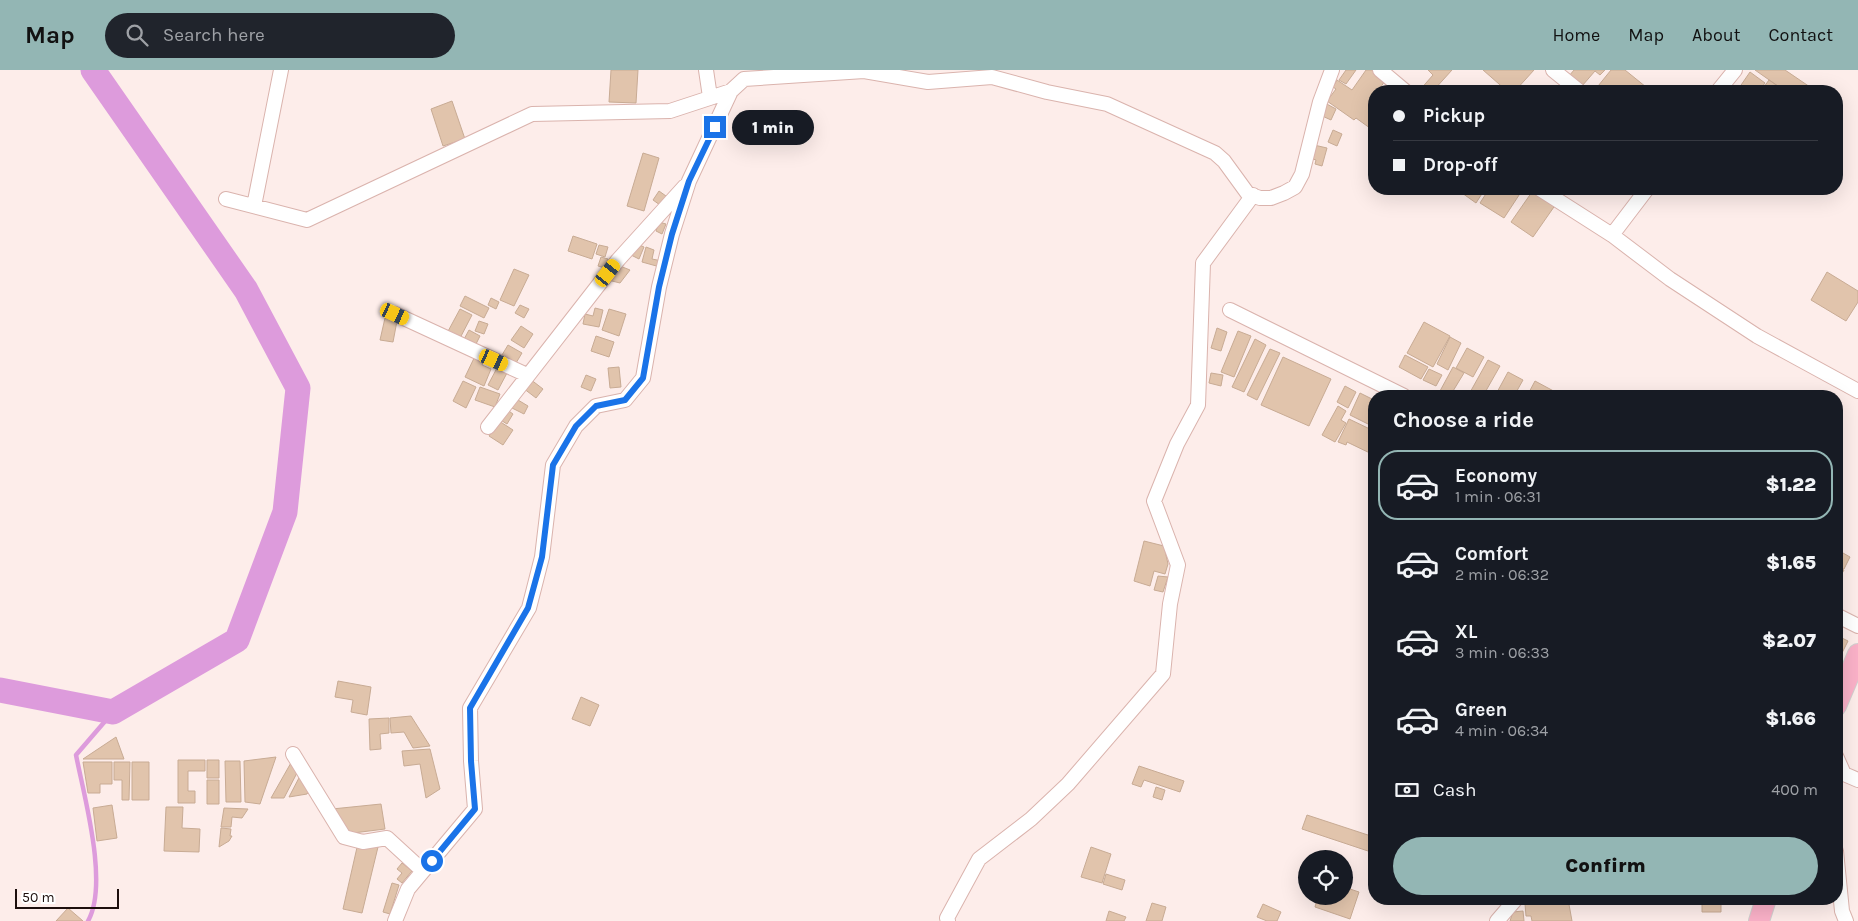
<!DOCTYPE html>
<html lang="en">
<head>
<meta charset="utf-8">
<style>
  :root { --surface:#171b24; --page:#20242c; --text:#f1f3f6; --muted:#9ea1a6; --line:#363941; --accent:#93b6b4 }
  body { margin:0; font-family:Karla,sans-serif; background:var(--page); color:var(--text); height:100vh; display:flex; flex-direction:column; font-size:19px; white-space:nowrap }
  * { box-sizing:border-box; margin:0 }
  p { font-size:16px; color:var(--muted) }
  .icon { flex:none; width:28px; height:28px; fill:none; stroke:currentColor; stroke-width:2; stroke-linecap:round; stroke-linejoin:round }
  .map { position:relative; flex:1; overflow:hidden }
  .details { position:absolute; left:1368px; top:320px; width:475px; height:515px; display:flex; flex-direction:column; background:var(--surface); border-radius:20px; box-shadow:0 5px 20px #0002 }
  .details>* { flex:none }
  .guide { position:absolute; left:1368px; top:15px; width:475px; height:110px; border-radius:20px; box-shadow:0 5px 20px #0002; display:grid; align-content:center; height:110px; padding:0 25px; background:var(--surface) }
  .buttons { position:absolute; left:1298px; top:780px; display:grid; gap:10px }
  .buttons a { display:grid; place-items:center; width:55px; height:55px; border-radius:50%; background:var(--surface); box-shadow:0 5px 20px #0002; font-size:25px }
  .scale { position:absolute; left:15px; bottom:12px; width:104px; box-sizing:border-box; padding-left:5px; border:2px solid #1d0f0d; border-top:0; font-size:14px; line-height:18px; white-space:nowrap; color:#1d0f0d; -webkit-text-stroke:4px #fff; paint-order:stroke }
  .end { position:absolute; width:22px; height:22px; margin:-11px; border:6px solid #1a73e8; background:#fff; box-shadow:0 0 0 2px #fff }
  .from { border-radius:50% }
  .bubble { position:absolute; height:35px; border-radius:18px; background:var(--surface); box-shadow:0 5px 20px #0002; font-size:16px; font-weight:800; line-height:35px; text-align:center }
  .car { position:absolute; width:15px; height:30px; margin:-15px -8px; border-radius:6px; box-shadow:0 0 4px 1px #0007; background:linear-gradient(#f5c518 24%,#345 0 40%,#f5c518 0 76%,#345 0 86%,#f5c518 0) }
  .guide b { display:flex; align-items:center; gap:18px; height:48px; font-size:19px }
  .guide b+b { border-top:1px solid var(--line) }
  .guide i { width:12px; height:12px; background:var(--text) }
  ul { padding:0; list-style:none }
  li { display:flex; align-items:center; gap:15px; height:70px; margin:0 10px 8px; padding:0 15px; border:2px solid transparent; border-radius:20px }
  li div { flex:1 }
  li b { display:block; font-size:19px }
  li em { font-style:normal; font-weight:800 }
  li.selected { border-color:var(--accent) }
  li>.icon { width:45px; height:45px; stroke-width:1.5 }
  h2 { padding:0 25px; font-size:22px; line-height:60px }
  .pay { display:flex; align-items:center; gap:12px; height:55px; padding:0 25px; font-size:19px }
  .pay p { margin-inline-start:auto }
  .action { display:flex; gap:10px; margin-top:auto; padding:10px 25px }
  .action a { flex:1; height:58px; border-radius:30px; background:var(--accent); color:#111; font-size:20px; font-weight:800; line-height:58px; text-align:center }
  header { display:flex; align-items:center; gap:30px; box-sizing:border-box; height:70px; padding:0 25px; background:var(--accent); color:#111 }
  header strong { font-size:24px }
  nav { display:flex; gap:28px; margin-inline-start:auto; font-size:18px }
  .search { width:350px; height:45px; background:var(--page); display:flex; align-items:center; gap:12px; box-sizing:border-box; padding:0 18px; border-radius:28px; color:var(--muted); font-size:19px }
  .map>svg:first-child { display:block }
</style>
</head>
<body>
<header>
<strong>Map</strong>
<div class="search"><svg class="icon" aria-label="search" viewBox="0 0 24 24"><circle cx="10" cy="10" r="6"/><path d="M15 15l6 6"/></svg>Search here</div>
<nav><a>Home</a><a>Map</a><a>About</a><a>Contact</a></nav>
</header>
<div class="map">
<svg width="1858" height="851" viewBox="0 0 1858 851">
  <rect width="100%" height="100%" fill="#fdedea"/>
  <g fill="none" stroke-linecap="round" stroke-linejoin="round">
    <path stroke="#dd9bdc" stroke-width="4.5" d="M88 851C109 814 84 726 76 685L113 642"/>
    <path stroke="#dd9bdc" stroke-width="25" d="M0 620 113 642 237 570 285 442 298 318 246 220 93 0"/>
  </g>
  <path fill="#e1c4ac" stroke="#c8ab94" d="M611 0H638L636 33 609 32Z
    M1346 0H1356L1346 14 1339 10Z
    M1366 0H1375L1387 8 1378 21H1374V28L1370 33 1374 35V61L1356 48 1354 50 1327 31 1336 19 1333 17 1337 10 1352 20Z
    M1428 0H1452L1433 21H1419L1433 5Z
    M1483 0H1534L1515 21H1507Z
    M1574 0H1605L1600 5 1595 1 1582 16 1569 6Z
    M1611 0H1625L1646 17 1643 21H1615L1613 20 1612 21H1594Z
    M1755 0H1785L1810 17 1807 21H1785Z
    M1750 2 1765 13 1759 21H1743L1739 18Z
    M1769 10 1785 21H1761Z
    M452 31 465 69 443 76 431 39Z
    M1323 32 1336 39 1331 50 1318 44Z
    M1333 60 1342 64 1337 76 1328 72Z
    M1314 75 1327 78 1322 96 1315 94 1316 90 1310 88Z
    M643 83 659 88 644 141 627 136Z
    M1465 119H1485L1476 133 1462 123Z
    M1489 119H1523L1504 148 1480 133Z
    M1534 119 1556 134 1533 167 1511 152Z
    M659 121 666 126 660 135 653 130Z
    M659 152 666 154 662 164 656 161Z
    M573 166 597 174 592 189 568 181Z
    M635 173 644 177 639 189 631 185Z
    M599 175 608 177 605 187 596 184Z
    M646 177 654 180 652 189 662 191 660 197 642 192Z
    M601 187 608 189 605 198 598 196Z
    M620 196 630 200 620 213 608 210Z
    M514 199 529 205 514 236 500 230Z
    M1827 202 1858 221V232L1846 251 1811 230Z
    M465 226 489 238 484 248 460 236Z
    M491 228 499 232 496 239 488 235Z
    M520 235 529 239 524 248 515 243Z
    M595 238 603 240 599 257 583 254 585 244 593 246Z
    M460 239 472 245 458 272 446 265Z
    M609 239 626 244 619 266 602 260Z
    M385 248 397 251 393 272 380 270Z
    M479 251 488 254 484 264 475 261Z
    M1424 252 1450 266 1433 297 1407 283Z
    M521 256 533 264 524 278 511 270Z
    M1217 258 1227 262 1221 281 1211 278Z
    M469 260 480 266 475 276 463 271Z
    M1238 261 1251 266 1234 307 1221 302Z
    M596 266 614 272 609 287 591 281Z
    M1450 267 1461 273 1448 300 1437 294Z
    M1255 269 1266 275 1244 322 1232 317Z
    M508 275 522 283 516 293 502 285Z
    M1467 278 1484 287 1473 307 1456 298Z
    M1270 279 1280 283 1257 330 1247 325Z
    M476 284 485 289 482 295 491 299 484 316 465 307Z
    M1405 285 1428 297 1421 309 1399 297Z
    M1283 287 1331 309 1309 356 1261 335Z
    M1488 290 1500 296 1483 326H1468Z
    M619 297 621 317 610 318 608 298Z
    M1453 297 1464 303 1450 326 1440 321Z
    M497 298 507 303 498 320 488 315Z
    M1429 299 1442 305 1436 316 1423 310Z
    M1508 302 1523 310 1514 326H1495Z
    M1211 303 1223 305 1221 316 1209 313Z
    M586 305 596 309 591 321 581 317Z
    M530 309 543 319 536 328 523 318Z
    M463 311 476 317 466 338 453 331Z
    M1535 311 1561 325 1560 326H1527Z
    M1345 316 1356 322 1348 338 1337 332Z
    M480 317 500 324 495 337 475 330Z
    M1360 323 1374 330V357L1350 345Z
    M513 327 528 336 524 344 508 336Z
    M1338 336 1346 341 1341 350 1346 353 1335 372 1322 365Z
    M506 339 513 344 507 354 499 349Z
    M1349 349 1374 361V385L1347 372 1346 375 1338 372Z
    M499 351 513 360 503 375 489 366Z
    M1144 471 1164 476 1168 494 1165 504 1154 501 1150 516 1134 511Z
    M1836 479 1850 487 1844 499 1836 495Z
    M1836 496 1844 500 1836 514Z
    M1158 506 1168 507 1163 522 1154 520Z
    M1836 565 1848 571 1836 595Z
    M338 611 371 617 367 645 351 642 353 630 335 627Z
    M581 627 599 635 590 656 572 649Z
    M411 646 430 676 413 678 404 662 391 663 390 648Z
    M389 648V663L380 664 381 679 370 680 369 649Z
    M116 667 124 689H83Z
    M430 679 440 719 426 728 420 694 404 696 402 681Z
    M276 687 260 734 245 732 244 691Z
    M178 690H205V701H188V721H195V733H178Z
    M207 690H219V708H207Z
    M225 691H240L241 732H226Z
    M292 691 298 701 284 728H271Z
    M83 692H112V714H100V723H88Z
    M114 692H130L129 730H122V710H114Z
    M132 692H149V730H132Z
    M1139 696 1184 711 1180 722 1144 710 1141 717 1132 714Z
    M301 704 310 719 307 724 289 727Z
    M207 710H219V734H207Z
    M1156 717 1165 720 1162 730 1153 727Z
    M381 734 385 759 345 764 332 739Z
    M112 735 117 768 97 771 93 738Z
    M166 737H183L182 758 200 759 199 782 164 781Z
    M224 738 248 739 242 748 232 747 231 757H221Z
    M1307 745 1374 767V783L1302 759Z
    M221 758 231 759 230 766H232L229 771 219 777Z
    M358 773 378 777 362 843 343 839Z
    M1091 777 1111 784 1102 813 1081 807Z
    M402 793 412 801 402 813 397 809 402 803 397 799Z
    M1106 804 1125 810 1122 820 1103 814Z
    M392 813 399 815 390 844 383 842Z
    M1344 817 1359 822 1350 849 1315 837 1318 826H1344Z
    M1563 829H1568L1572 851H1532L1531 846H1526L1525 834Z
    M1152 833 1166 837 1162 851H1146Z
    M1702 833H1721V842H1702Z
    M1263 834 1281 842 1277 851H1267L1257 847Z
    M68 838 83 851H56Z
    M1109 841 1126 847 1124 851H1106Z
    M1523 841 1524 851H1510L1513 842Z"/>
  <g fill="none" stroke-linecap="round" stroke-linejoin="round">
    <defs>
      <path id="minor" d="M706 0 710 27
        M1380 0 1405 21
        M1553 0 1579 21
        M1718 21 1735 0
        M1540 119 1612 165 1670 209 1757 266 1858 321
        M226 129 307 150 532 44 670 41 731 21 744 9 864 1 928 12 992 7 1047 22 1107 34 1215 83 1224 91 1248 124 1260 128H1271L1284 123 1295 117 1302 104 1320 32 1332 0
        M254 136 281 0
        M1612 165 1647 119
        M1230 240 1404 326
        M395 244 527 305
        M488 357 618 190 685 116
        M1836 545 1858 556
        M293 684 344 767 363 772 387 768 423 801
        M1836 686 1844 704 1858 710
        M1836 781 1842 841 1846 851
        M395 851 408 819 475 739 471 691 470 638 529 538 542 487 553 395 576 356 596 336 625 330 643 308 659 217 672 164 689 111 731 21
        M948 851 947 848 979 789 1031 749 1068 714 1163 604 1170 534 1178 495 1154 431 1177 374 1198 335 1203 193 1253 125
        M1497 851 1516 829"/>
      <path id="highway" d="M1836 636 1858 584
        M1759 851 1766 829"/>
    </defs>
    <use href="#minor" stroke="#dab3ad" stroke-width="16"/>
    <use href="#highway" stroke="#d2cfcf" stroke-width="22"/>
    <use href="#minor" stroke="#fff" stroke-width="14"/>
    <use href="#highway" stroke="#fab1c8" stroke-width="20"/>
  </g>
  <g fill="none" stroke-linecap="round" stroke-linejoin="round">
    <path stroke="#1a73e8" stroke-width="6" d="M432 791 475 739 471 691 470 638 528 538 542 487 553 395 576 356 596 336 625 330 643 308 659 217 672 164 689 111 715 57"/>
  </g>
</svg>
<div class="buttons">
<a><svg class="icon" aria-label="locate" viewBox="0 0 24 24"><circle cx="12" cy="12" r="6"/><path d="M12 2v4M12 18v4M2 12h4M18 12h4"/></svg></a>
</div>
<div class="scale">50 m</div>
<i class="end from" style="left:432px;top:791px"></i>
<i class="end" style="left:715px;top:57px"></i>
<div class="bubble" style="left:732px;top:40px;width:82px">1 min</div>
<i class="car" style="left:608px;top:203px;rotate:38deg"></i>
<i class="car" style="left:395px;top:244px;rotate:115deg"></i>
<i class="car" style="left:494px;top:290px;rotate:114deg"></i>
<div class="guide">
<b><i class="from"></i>Pickup</b>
<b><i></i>Drop-off</b>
</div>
<section class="details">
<h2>Choose a ride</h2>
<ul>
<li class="selected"><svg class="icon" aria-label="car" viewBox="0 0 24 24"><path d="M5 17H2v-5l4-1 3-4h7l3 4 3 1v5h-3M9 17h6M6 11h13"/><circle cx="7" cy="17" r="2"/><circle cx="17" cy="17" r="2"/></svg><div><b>Economy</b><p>1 min · 06:31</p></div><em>$1.22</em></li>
<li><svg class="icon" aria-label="car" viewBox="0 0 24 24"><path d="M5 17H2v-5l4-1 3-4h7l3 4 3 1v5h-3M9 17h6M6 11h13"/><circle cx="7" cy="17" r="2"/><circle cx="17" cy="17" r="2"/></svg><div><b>Comfort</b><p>2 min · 06:32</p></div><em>$1.65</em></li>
<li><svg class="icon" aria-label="car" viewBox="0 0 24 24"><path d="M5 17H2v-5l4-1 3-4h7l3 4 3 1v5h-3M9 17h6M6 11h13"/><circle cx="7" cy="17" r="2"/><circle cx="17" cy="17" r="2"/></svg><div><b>XL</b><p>3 min · 06:33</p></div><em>$2.07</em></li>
<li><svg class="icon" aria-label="car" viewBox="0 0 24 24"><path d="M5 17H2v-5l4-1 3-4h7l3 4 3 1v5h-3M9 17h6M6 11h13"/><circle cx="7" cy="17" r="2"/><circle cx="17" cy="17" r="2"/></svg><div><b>Green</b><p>4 min · 06:34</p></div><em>$1.66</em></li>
</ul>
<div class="pay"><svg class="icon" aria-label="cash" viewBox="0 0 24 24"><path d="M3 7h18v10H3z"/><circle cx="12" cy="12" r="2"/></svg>Cash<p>400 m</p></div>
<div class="action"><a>Confirm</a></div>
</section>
</div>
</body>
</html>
